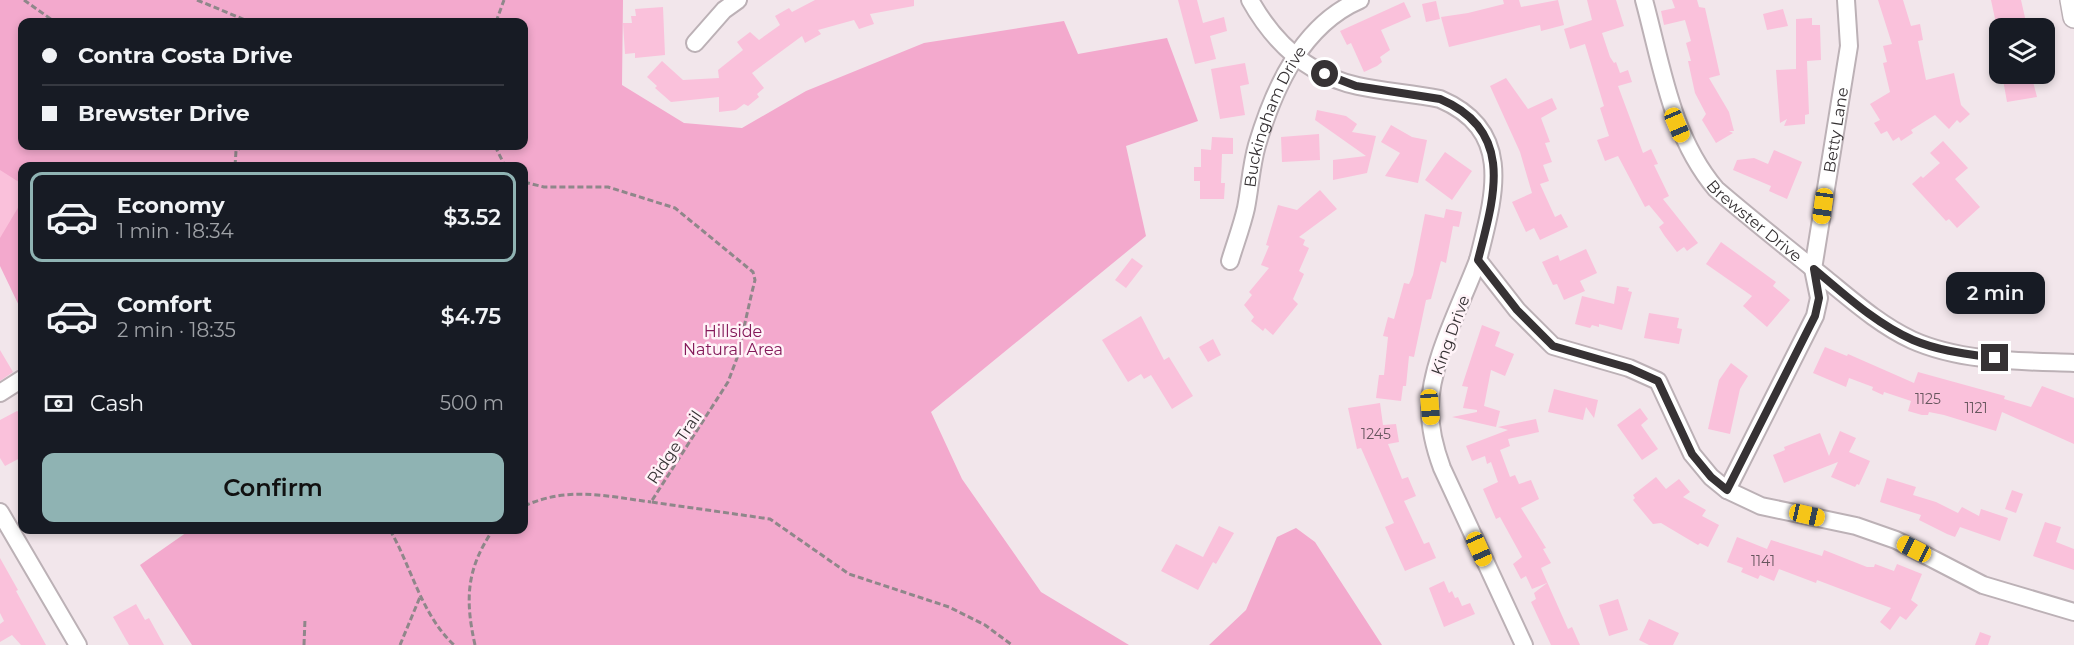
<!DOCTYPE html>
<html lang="en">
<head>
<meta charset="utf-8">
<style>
  :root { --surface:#171b24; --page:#242831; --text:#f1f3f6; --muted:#9ea1a6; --line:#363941; --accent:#8fb3b3 }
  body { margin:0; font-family:Montserrat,sans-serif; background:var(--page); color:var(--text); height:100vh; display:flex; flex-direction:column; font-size:22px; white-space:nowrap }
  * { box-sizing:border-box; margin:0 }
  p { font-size:20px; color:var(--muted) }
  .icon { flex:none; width:33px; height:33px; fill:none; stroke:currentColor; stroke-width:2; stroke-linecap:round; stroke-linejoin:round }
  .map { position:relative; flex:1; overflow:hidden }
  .panel { position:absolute; left:18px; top:162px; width:510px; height:372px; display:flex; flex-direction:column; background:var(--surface); border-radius:12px; box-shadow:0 3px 9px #0003 }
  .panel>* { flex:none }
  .top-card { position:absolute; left:18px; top:18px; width:510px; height:132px; border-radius:12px; box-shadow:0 3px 9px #0003; display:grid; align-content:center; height:132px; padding:0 24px; background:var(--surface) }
  .fabs { position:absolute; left:1989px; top:18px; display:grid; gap:12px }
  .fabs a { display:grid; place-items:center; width:66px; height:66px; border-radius:12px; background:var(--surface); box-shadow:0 3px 9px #0003; font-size:30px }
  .end { position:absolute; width:27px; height:27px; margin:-14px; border:8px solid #363234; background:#fff; box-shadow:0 0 0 3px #fff }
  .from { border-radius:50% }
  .bubble { position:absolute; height:42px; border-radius:12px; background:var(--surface); box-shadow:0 3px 9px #0003; font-size:20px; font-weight:600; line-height:42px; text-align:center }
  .car { position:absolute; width:18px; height:36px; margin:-18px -9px; border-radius:8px; box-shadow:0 0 4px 2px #0007; background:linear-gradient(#f5c518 24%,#345 0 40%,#f5c518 0 76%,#345 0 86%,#f5c518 0) }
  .top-card b { display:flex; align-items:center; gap:21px; height:57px; font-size:22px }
  .top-card b+b { border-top:2px solid var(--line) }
  .top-card i { width:15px; height:15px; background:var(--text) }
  ul { padding:10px 0 0; list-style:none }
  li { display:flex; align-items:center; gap:18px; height:90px; margin:0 12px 9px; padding:0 12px; border:3px solid transparent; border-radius:12px }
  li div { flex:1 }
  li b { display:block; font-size:22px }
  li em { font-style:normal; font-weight:600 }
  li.active { border-color:var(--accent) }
  li>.icon { width:54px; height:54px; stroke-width:1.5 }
  .pay { display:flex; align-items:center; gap:15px; height:66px; padding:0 24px; font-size:22px }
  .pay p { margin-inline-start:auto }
  .cta { display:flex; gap:12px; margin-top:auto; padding:12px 24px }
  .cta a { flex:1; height:69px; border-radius:12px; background:var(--accent); color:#111; font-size:24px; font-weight:600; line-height:69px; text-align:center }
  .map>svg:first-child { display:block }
</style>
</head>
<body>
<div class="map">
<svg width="2074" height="645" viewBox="0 0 2074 645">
  <rect width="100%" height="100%" fill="#f2e6eb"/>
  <path fill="#f3a9cd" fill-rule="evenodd" d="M0 0H623L622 85 684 123 742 128 806 91 924 43 1064 21 1078 54 1167 38 1198 121 1126 146 1146 236 931 412 962 479 1041 592 1129 645H192L140 565 190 530H524V166H22V312L0 266ZM22 22H524V146H22Z
    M1296 528 1315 542 1382 645H1209L1246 610 1277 537Z"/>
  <path fill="#fac1db" d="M815 0H914V6L870 14 874 24 859 29 854 20 818 30 821 34 805 43 802 36 752 73 764 88 757 94 759 97 748 106 744 104 736 110 719 112V97L671 102 655 88 657 86 647 77 662 61 683 80 719 78 718 70 743 50 737 42 750 32 759 40 780 25 775 16 789 8 792 12Z
    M1178 0H1197L1203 23 1224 17 1227 31 1210 36 1216 59 1195 64Z
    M1503 0H1519L1521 7 1558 0 1564 25 1541 31 1540 25 1449 47 1441 17 1468 13 1504 4Z
    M1587 0H1616L1624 26 1602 33 1610 57 1614 63 1616 62 1620 73 1628 70 1632 82 1618 86 1643 153 1651 149 1658 164 1654 165 1669 196 1663 199 1698 243 1687 251 1684 247 1677 252 1664 235 1659 227 1664 223 1649 205 1645 207 1618 156 1605 161 1597 140 1609 136 1600 108 1604 106 1585 44 1570 49 1564 29 1592 20Z
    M1672 0H1697L1699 7 1705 8 1720 75 1709 78 1729 112 1734 131H1729L1733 133 1716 143 1702 120 1706 114 1695 93 1688 61H1691L1686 43 1691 41 1685 20 1664 25 1661 11 1675 8Z
    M1878 0H1903L1911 26 1920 24 1923 40 1918 41 1926 80 1954 73 1961 105 1970 114 1960 123 1957 120 1949 129 1935 115 1911 130 1913 133 1901 141 1899 137 1893 141 1887 131 1881 134 1874 123 1880 120 1870 104 1890 92 1883 63 1887 62 1883 46 1892 44Z
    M1991 0H2021L2026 22 2023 23 2024 28H1997Z
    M1436 1 1440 19 1426 22 1422 4Z
    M1404 2 1411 17 1381 30 1390 50 1380 57 1382 62 1377 66 1364 72 1351 43 1347 45 1340 31Z
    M663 7 665 55 635 58V53L625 54 623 23H632L631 16H636L635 9Z
    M1783 9 1788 26 1767 30 1763 14Z
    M1812 18V25H1820L1821 60 1807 61 1809 114 1805 115V124L1784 126 1787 119 1780 123 1776 70 1796 69V19Z
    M1245 63 1249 84 1240 86 1245 115 1220 119 1211 69Z
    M2002 74H2031L2037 97 2007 102Z
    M1506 78 1528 109 1552 98 1557 109 1541 118 1550 142 1545 143 1552 162 1543 165 1549 181 1540 184 1555 217 1561 214 1568 227 1540 240 1534 228 1526 232 1512 202 1532 193 1520 152 1490 86Z
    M1317 110 1346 116 1357 124 1352 132 1376 136 1367 173 1333 180V160L1366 156 1315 120Z
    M1391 125 1412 137 1427 140 1418 183 1385 176 1400 153 1381 142Z
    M1319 134 1320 160 1282 162 1281 137Z
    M1212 137 1233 138V154H1222L1221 183H1225L1224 199H1200V181H1194V167H1201V149L1211 150Z
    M1943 141 1968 168 1955 179 1980 207 1957 228 1949 219 1946 221 1912 184 1921 176 1923 178 1940 163 1930 153Z
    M1774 150 1802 162 1787 199 1769 191 1771 186 1733 170 1737 160 1754 158 1768 164Z
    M1445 152 1472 171 1452 200 1425 180Z
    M0 170 22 184V201L0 238Z
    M1320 190 1337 209 1299 237 1305 240 1303 245 1309 248 1299 271 1304 274 1293 299 1298 304 1273 335 1265 328 1263 331 1251 321 1254 317 1244 305 1252 295 1249 292 1269 268 1261 265 1269 246 1266 245 1278 205 1297 210Z
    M1446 209 1462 212 1459 227 1453 226 1446 263 1441 261 1431 299 1426 300 1414 357 1409 356 1406 386H1403L1401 401 1376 398 1379 375H1384L1388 337 1383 336 1388 317 1394 319 1404 283 1409 284 1413 275 1425 214 1444 218Z
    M1721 242 1776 282 1773 286 1790 300 1767 327 1743 306 1752 296 1706 264Z
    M1586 249 1597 273 1580 281 1585 291 1564 300 1557 284 1553 285 1542 262 1558 255 1560 261Z
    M1132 258 1143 266 1126 288 1115 280Z
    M1617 286 1629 288 1628 291 1632 292 1622 330 1599 324V327L1592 325 1590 328 1575 324 1582 296 1614 304Z
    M1649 313 1679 318 1677 328 1682 329 1679 344 1644 338Z
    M1141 316 1164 360 1169 357 1193 396 1172 409 1151 375 1144 379 1141 374 1128 382 1102 340Z
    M1482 325 1500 332 1495 346 1514 354 1505 376 1491 370 1484 406 1500 411 1496 427 1452 417 1477 412V410L1463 408 1468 387 1462 386Z
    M1213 339 1221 355 1208 362 1199 347Z
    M1825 347 1847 356 1848 354 1914 383 1918 372 2005 396 2004 399 2031 407 2042 386 2074 398V444L2002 412 1996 431 1944 415 1929 412 1928 415H1922L1908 411 1911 401 1884 392 1883 395 1872 390 1873 387 1849 378 1846 387 1813 373Z
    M0 350 13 372 0 381Z
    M1731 363 1748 376 1740 389 1730 434 1708 429 1719 380Z
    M1554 389 1598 400 1594 418 1586 407 1583 420 1548 412Z
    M1380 403 1383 425 1396 424 1399 442 1388 444 1402 479 1408 477 1416 496 1404 501 1424 544 1429 542 1436 558 1405 571 1385 527 1394 523 1361 448 1357 449 1348 408Z
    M1640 408 1648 419 1641 425 1658 449 1642 460 1617 425Z
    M17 411 22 414V448L18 450 22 457 5 466 0 458V420Z
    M1536 419 1539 432 1508 439 1510 446 1500 450 1510 477 1515 475 1519 484 1531 480 1539 499 1521 508 1546 548 1543 549 1551 563 1541 568 1568 629 1572 627 1580 645H1551L1531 602 1536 599 1534 593 1547 583 1532 589 1526 576 1521 579 1513 564 1522 557 1500 517 1496 519 1483 489 1498 482 1491 462 1487 464 1485 456 1472 461 1466 446 1508 430 1498 427Z
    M1840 431 1856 438 1849 452 1870 461 1859 485 1857 484 1855 487 1831 477 1838 462 1784 483 1773 455 1785 450 1784 447 1820 433 1829 456Z
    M1656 477 1666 489 1679 479 1690 492 1683 497 1706 510 1702 516 1719 525 1708 547 1700 543 1698 545 1661 523 1653 524 1633 500 1635 498 1633 495Z
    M1887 478 1916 487 1913 495 1936 502 1958 513 1962 507 1979 516 1981 509 2008 518 2000 541 1960 527 1955 537 1947 534 1919 520 1921 515 1880 502Z
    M2012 490 2023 494 2016 513 2005 509Z
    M2045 522 2061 527 2056 542 2074 549V570L2033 556Z
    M1219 526 1234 533 1216 564 1213 562 1198 590 1161 571 1176 544 1203 557Z
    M1737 537 1767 549 1771 540 1822 556 1824 550 1867 567H1874L1875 564 1894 571 1897 564 1922 574 1911 600 1918 605 1906 620 1900 616 1890 630 1880 622 1891 608 1817 580 1816 583 1779 569 1774 581 1760 575 1758 579 1741 572 1743 568 1727 562Z
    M0 558 18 590 16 591 46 645H21L12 635 0 642V624L4 621 0 613Z
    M1444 581 1449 593 1452 591 1455 598 1458 597 1462 606 1470 603 1475 614 1444 627 1429 588Z
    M1618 599 1628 630 1609 636 1599 605Z
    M136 604 145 620 149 618 164 645H129L113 617Z
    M1649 619 1679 633 1673 645H1649L1639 640Z
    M1980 632 1991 636 1988 645H1975Z"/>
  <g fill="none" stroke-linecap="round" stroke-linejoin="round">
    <defs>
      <g id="minor">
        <path d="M1250 0C1274 43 1308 75 1358 86 1385 92 1412 93 1440 99 1515 131 1494 196 1478 260L1517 310 1553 346 1629 368 1658 381 1692 454 1711 477 1727 490 1761 506 1856 526 1896 540 1983 585 2074 612"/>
        <path id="s1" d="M1644 0C1662 66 1671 136 1716 189 1752 220 1789 249 1826 279 1853 301 1880 325 1912 340 1961 362 2021 361 2074 363"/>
        <path d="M695 43 724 10 738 0"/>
        <path d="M1478 260C1462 303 1429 364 1430 410 1430 430 1435 449 1442 468L1524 645"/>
        <path id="s2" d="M1230 261C1235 244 1242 226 1246 208 1250 188 1251 166 1257 145 1274 88 1302 25 1360 0"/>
        <path d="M0 393 22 379"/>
        <path id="s3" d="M1727 490 1815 316 1819 298 1813 269 1849 46 1846 0"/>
        <path d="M0 512 78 645"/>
      </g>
      <path id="major" d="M2071 0 2074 17"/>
    </defs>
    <use href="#minor" stroke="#bcb1b6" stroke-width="20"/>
    <use href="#major" stroke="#bcb1b6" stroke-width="24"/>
    <path stroke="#8f878a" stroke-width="3" stroke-dasharray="6 3" stroke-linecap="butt" d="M24 0 55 22
      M197 0 250 22
      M496 22 504 0
      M495 146 505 166
      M235 166 236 151 243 146
      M524 182 544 187H608L675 208 753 272 755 280 752 292 737 358 728 382 651 502 770 519 849 574 949 607 985 625 1012 645
      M524 506C569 486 604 496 651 502
      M390 530C412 568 421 614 454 645
      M304 645 305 619
      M400 645 420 597
      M475 645C465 600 466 569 493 530"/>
    <use href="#minor" stroke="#fff" stroke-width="16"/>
    <use href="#major" stroke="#fff" stroke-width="21"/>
  </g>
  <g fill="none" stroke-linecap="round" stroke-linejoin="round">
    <path stroke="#363234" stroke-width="8" d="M1325 74 1356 86 1440 99C1516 131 1494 197 1478 260L1517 310 1553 346 1629 368 1658 381 1692 454 1711 477 1727 490 1815 316 1819 298 1814 269C1844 294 1876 324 1913 340 1939 351 1967 354 1995 358"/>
  </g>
  <g text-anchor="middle" stroke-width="5" stroke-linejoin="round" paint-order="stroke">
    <g font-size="14" fill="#67565e">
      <text x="1928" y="404">1125</text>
      <text x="1976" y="413">1121</text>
      <text x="1376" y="439">1245</text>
      <text x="1763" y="566">1141</text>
    </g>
    <g font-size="16" fill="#363234" stroke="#fff3f8">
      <text dy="6" stroke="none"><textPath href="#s2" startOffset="152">Buckingham Drive</textPath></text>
      <text dy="6" stroke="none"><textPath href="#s3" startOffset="384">Betty Lane</textPath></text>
      <text dy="6" stroke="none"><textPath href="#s1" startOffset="254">Brewster Drive</textPath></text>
      <text transform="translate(1450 335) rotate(-70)" y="6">King Drive</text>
      <text transform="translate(674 447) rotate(-56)" y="6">Ridge Trail</text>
    </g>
    <g font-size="16" fill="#841a5a" stroke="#fff3f8">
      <text x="733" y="337">Hillside<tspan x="733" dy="18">Natural Area</tspan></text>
    </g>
  </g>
</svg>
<div class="fabs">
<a><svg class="icon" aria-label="layers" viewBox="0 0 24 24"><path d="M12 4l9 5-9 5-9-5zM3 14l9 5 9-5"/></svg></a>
</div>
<i class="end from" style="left:1325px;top:74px"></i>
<i class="end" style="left:1995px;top:358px"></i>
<div class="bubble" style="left:1946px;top:272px;width:99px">2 min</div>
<i class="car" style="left:1677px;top:125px;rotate:157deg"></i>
<i class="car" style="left:1823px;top:206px;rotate:188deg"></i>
<i class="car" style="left:1430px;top:407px;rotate:175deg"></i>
<i class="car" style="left:1807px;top:515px;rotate:103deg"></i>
<i class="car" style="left:1479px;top:549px;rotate:156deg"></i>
<i class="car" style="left:1914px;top:549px;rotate:297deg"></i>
<div class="top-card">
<b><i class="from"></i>Contra Costa Drive</b>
<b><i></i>Brewster Drive</b>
</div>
<section class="panel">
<ul>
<li class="active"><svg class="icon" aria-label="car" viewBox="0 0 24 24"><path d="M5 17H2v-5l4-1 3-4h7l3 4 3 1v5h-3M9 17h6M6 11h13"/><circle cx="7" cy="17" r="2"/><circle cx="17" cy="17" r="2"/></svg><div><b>Economy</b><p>1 min · 18:34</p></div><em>$3.52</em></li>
<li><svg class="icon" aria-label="car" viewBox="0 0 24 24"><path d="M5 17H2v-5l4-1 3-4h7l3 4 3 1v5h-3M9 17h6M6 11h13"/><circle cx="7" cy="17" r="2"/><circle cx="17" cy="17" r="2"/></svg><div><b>Comfort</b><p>2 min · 18:35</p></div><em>$4.75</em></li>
</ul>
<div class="pay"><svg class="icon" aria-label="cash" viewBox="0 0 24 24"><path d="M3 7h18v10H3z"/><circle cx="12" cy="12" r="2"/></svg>Cash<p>500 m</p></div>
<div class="cta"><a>Confirm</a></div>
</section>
</div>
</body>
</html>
